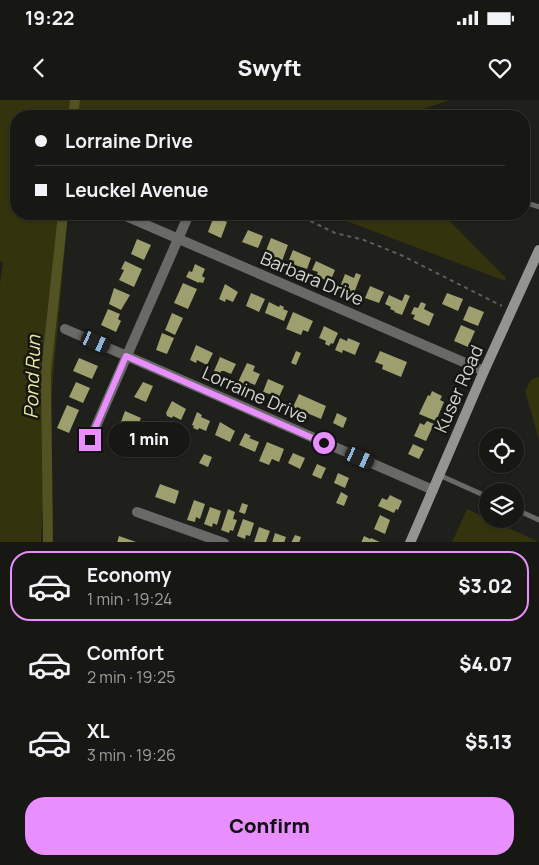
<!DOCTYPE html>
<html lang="en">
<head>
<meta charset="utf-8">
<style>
  :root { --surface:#171714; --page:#242422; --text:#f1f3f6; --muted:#9e9fa0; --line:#363634; --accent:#e88eff }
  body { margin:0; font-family:Manrope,sans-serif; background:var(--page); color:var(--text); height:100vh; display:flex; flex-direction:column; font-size:19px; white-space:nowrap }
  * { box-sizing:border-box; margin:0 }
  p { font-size:16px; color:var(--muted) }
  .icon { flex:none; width:28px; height:28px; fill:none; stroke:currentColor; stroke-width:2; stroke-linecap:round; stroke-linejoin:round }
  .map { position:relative; height:442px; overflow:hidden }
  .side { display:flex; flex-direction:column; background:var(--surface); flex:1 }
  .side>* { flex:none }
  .top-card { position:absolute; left:10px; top:10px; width:520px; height:110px; border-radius:20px; box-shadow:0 1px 4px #0004,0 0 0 1px var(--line); display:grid; align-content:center; height:110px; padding:0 25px; background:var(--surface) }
  .controls { position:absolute; left:479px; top:328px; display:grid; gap:10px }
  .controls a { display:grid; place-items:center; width:45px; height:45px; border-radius:50%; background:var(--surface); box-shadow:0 1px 4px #0004,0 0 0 1px var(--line); font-size:25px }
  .end { position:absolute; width:22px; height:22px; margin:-11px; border:6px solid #e88eff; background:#111; box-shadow:0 0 0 2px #111 }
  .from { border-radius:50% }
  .bubble { position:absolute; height:35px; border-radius:18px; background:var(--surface); box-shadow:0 1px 4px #0004,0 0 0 1px var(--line); font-size:16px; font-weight:800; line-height:35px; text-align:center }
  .car { position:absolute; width:15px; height:30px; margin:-15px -8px; border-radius:6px; box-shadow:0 0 4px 1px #0007; background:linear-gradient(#222 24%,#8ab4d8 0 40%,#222 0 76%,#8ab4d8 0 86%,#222 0) }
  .top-card b { display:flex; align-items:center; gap:18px; height:48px; font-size:19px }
  .top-card b+b { border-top:1px solid var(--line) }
  .top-card i { width:12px; height:12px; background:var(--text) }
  ul { padding:9px 0 0; list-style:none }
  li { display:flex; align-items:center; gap:15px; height:70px; margin:0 10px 8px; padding:0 15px; border:2px solid transparent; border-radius:20px }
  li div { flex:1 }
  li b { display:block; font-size:19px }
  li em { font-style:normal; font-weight:800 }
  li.current { border-color:var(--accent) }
  li>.icon { width:45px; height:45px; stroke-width:1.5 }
  .cta { display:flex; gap:10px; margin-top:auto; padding:10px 25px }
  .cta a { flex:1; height:58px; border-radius:20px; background:var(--accent); color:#111; font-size:20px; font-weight:800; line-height:58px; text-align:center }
  .status { display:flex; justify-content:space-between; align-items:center; height:35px; padding:0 25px; background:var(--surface); direction:ltr }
  .status svg { height:14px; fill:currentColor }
  header { display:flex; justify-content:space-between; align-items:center; height:65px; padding:0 25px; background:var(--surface); font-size:22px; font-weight:800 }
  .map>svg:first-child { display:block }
</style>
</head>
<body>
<div class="status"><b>19:22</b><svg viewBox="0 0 49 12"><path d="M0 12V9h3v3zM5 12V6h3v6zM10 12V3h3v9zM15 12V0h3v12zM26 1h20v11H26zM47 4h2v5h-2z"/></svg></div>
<header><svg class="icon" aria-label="back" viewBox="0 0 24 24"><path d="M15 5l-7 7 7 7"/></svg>Swyft<svg class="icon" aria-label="heart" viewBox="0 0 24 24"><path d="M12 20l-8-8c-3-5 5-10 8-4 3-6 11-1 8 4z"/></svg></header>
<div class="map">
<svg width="539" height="443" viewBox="0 0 539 443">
  <rect width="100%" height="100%" fill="#1f1f1b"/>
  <path fill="#33330e" d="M0 0H450L403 16H16V114H68L44 377 41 443 0 442V184L3 163 0 161Z
    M328 114H443L506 178 505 181Z
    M539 277V339L525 291 531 280Z
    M467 409 539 442H452Z"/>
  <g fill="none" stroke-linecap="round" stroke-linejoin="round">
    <path stroke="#525223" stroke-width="10" d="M73 16 75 0
      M48 443 46 272 63 114"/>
  </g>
  <path fill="#9e9f6e" d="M214 116 227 122 221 138 208 132Z
    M248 130 263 136 258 148 242 142Z
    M271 138 288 145 282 161 265 153Z
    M137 139 151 145 144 160 131 154Z
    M293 150 311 158 307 169 292 164 293 162 289 160Z
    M125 161 142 169 134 187 119 180 124 170 121 169Z
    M316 161 335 170 330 182 316 176 318 172 312 170Z
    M195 164 205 169 202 176 205 178 203 183 199 182V183L186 177 189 171 192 172Z
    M356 173 361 175 354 193 340 187 345 174 354 178Z
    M183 183 197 189 188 209 174 203Z
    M225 184 238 192 233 202 226 199 225 202 219 199Z
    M370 186 384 192 379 203 365 198Z
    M114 188 130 195 121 210 109 204Z
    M251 193 265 199 259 212 246 206Z
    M447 193 463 199 458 211 442 204Z
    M405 194 410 196 402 215 394 212 395 211 390 209 391 207 385 204 389 195 402 201Z
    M269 202 279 207 280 205 284 207 283 209 288 211 284 221 265 213Z
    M421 202 426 204 424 209 434 214 429 226 413 219 415 215 411 214 414 207 418 208Z
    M469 206 484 212 478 226 463 220Z
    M108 209 120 214 118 219 121 221 116 232 101 225Z
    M293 212 313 221 308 232 303 230 301 235 286 229Z
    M172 213 183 218 175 235 165 230Z
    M461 225 475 231 468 247 454 241Z
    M324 226 338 233 333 244 331 243 329 246 325 244 326 241 319 238Z
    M162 233 174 238 167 254 156 250Z
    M340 238 347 241 348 238 360 243 355 255 343 250 342 253 335 250Z
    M196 245 213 253 207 265 197 260 196 263 190 260Z
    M296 251 301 253 296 265 291 263Z
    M380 251 407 262 401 277 382 269 383 265 375 262Z
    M220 257 236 264 231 274 224 271H221L220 274 214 271Z
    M79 258 98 266 92 279 73 271Z
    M247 263 255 266 253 271 260 274 255 285 250 283 249 285 245 283V284L238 282Z
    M268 279 284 286 279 297 263 292Z
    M76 282 90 288 83 303 69 297Z
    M143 282 153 286 146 302 134 297Z
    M432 291 442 296 440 300 444 302 436 321 419 314 428 295 430 296Z
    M299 294 326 306 321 319 293 307Z
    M172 301 186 309 181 320 173 316 172 318 167 316 166 313Z
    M67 305 79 310 69 333 57 328Z
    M125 311 141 318 133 337 129 336 126 343 115 338Z
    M197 312 202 315 201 317 210 321 206 331 199 328 198 330 193 328 194 326 192 325Z
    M337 313 347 318 343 328 333 323Z
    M427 321 434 324 426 341 414 336 420 323 424 325Z
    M220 322 235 331 230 342 215 335Z
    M245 333 251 336 249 338 259 342 255 352 239 345Z
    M267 342 284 349 279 362 272 359 269 365 259 361Z
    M413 344 424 349 419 359 408 354Z
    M293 353 305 358 300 369 288 363Z
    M204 354 212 357 208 367 199 363Z
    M317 364 326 368 321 379 312 375Z
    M338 373 349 378 345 388 334 383Z
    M160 384 179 391 175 404 155 397Z
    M341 392 348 396 344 406 336 403Z
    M390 395 402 401 398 410 396 409 394 413 378 406 382 398 387 400Z
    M194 400 205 404 200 419 196 417 195 422 187 420Z
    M242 403 248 405 245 414 239 412Z
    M210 407 221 411 217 425 213 423 212 427 204 424Z
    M228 409 235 412 233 419 237 420 233 431 230 430 229 433 221 430Z
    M380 415 390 420 385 434 374 429Z
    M243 419 254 423 250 436 246 435 245 439 237 436Z
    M259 427 270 431 266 442H254Z
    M275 433 286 437 284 443H272Z
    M295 435 301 437 299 443H291Z
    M119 436 136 442V443H117Z
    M364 436 370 439 371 438 382 443H361Z"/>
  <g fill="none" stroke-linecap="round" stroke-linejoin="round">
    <path stroke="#5d5d59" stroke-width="2" stroke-dasharray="4 4" stroke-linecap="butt" d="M296 114 335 133 364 140 403 156 502 206"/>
    <path stroke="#696967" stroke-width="5" d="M524 102 539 107
      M439 375 488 397
      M515 409 539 420"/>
    <path stroke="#696967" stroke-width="10" d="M128 117 484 271
      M65 229 433 390
      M90 340 189 114
      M137 412 224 443"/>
    <path stroke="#949490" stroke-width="10" d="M410 443 484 271 539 150"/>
  </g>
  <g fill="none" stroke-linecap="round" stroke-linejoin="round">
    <path stroke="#e88eff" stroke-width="6" d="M90 340 126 256 324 343"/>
  </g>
  <g text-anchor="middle" stroke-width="5" stroke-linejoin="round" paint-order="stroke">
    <g font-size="18" fill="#d4d4d1" stroke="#161612">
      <text transform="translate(312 179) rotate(23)" y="6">Barbara Drive</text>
      <text transform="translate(459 289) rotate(-66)" y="6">Kuser Road</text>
      <text transform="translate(255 295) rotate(24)" y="6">Lorraine Drive</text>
    </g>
    <g font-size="19" font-style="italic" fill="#e9ea9d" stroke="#161612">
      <text transform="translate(32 277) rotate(-88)" y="7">Pond Run</text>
    </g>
  </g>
</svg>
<div class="controls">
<a><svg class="icon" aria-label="locate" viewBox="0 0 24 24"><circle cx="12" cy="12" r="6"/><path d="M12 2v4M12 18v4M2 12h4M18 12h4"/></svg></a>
<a><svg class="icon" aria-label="layers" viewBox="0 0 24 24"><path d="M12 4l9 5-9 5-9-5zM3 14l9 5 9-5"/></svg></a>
</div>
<i class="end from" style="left:324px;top:343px"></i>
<i class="end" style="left:90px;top:340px"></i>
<div class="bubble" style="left:108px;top:322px;width:82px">1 min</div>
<i class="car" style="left:96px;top:242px;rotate:114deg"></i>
<i class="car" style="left:360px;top:358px;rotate:114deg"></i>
<div class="top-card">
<b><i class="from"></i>Lorraine Drive</b>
<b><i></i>Leuckel Avenue</b>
</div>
</div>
<section class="side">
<ul>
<li class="current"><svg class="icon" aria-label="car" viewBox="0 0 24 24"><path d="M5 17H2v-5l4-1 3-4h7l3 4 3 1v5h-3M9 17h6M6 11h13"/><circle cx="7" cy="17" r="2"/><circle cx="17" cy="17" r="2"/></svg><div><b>Economy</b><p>1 min · 19:24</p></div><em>$3.02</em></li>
<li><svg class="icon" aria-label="car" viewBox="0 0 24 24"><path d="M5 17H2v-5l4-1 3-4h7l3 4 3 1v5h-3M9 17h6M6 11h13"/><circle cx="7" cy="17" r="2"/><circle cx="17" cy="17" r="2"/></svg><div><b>Comfort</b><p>2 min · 19:25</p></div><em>$4.07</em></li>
<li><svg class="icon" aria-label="car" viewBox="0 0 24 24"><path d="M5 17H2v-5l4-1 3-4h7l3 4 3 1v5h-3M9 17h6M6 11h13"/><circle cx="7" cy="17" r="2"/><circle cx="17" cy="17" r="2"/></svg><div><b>XL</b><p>3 min · 19:26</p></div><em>$5.13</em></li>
</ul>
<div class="cta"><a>Confirm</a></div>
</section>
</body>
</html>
